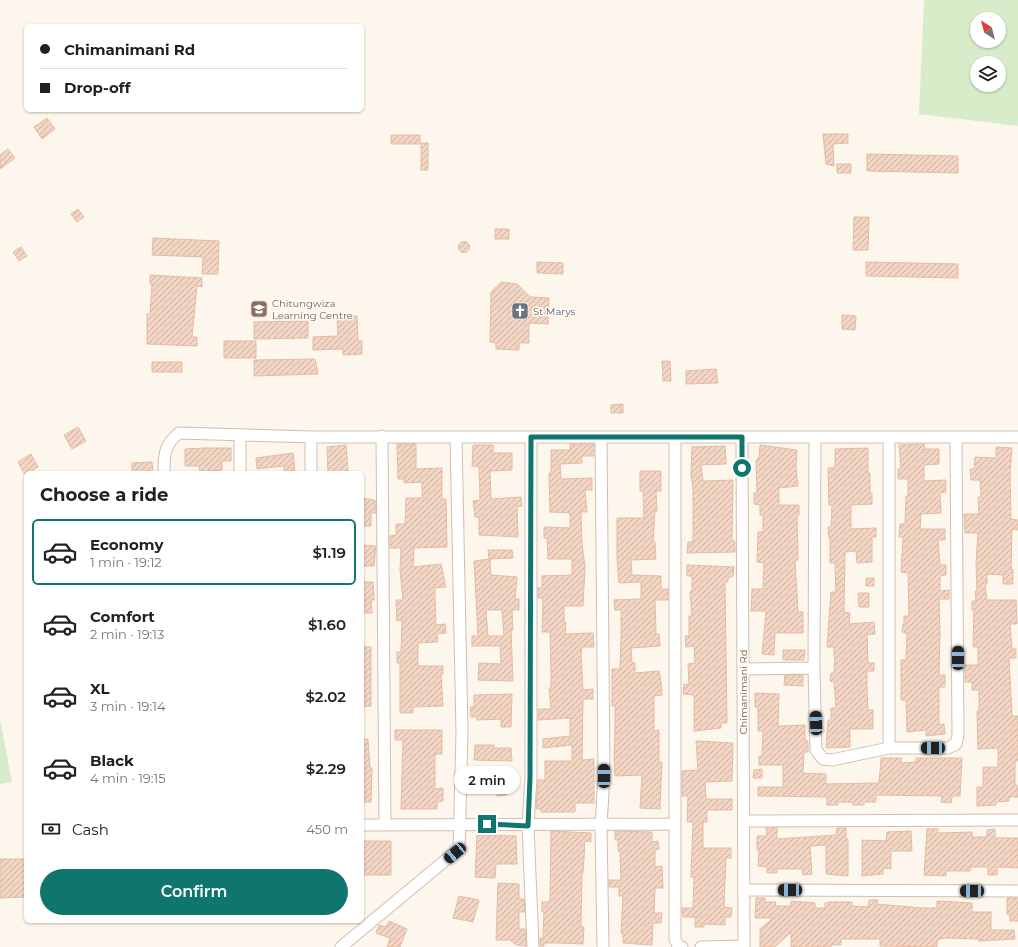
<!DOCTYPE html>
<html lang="en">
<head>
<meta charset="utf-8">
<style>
  :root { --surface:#fff; --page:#f6f6f6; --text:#202124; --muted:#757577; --line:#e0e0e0; --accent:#0f766e }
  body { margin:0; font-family:Montserrat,sans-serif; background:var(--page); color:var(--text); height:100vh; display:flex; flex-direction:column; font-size:15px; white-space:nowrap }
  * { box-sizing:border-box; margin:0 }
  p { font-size:13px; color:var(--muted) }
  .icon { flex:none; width:22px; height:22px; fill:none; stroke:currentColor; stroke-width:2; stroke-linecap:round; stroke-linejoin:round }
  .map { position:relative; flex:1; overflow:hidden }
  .details { position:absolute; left:24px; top:471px; width:340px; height:452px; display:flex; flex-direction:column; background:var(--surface); border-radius:6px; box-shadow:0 1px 3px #0004 }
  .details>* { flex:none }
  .guide { position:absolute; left:24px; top:24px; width:340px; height:88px; border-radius:6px; box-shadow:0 1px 3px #0004; display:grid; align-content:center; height:88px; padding:0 16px; background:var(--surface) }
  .needle { width:26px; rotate:324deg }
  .buttons { position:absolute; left:970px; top:12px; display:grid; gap:8px }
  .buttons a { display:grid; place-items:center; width:36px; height:36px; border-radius:50%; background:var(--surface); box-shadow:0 1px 3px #0004; font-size:20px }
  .end { position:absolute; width:18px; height:18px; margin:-9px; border:5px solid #0f766e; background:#fff; box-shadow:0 0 0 2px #fff }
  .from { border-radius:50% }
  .bubble { position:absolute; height:28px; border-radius:14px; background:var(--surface); box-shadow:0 1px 3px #0004; font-size:13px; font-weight:600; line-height:28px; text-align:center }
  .car { position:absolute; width:12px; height:24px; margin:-12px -6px; border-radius:5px; box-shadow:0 0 3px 1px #0007; background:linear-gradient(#222 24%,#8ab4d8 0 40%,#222 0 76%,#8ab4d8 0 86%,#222 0) }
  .guide b { display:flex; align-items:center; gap:14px; height:38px; font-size:15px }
  .guide b+b { border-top:1px solid var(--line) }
  .guide i { width:10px; height:10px; background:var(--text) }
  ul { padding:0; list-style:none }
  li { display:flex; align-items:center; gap:12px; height:66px; margin:0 8px 6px; padding:0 8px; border:2px solid transparent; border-radius:6px }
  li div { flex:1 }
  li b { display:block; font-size:15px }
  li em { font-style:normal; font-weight:600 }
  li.active { border-color:var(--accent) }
  li>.icon { width:36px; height:36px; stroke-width:1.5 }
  h2 { padding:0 16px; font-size:18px; line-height:48px }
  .pay { display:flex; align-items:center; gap:10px; height:44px; padding:0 16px; font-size:15px }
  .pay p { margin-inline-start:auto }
  .cta { display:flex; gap:8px; margin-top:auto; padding:8px 16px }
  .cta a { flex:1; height:46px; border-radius:24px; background:var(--accent); color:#fff; font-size:16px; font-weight:600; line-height:46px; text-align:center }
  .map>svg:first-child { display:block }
</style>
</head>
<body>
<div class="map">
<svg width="1018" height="947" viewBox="0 0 1018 947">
  <defs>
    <pattern id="building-hatch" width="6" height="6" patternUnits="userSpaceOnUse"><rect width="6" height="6" fill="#f3d5c3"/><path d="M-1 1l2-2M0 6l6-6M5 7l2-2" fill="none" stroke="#cab0a1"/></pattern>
  </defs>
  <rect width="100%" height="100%" fill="#fdf6ec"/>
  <path fill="#d8ecc9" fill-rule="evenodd" d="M924 0H1018V126L919 114ZM977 19H999V41H977ZM977 63H999V85H977Z
    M0 719 12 782 0 784Z"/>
  <path fill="url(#building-hatch)" stroke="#e6bba3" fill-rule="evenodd" d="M47 118 55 129 42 139 34 127Z
    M823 134H848V143L833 144 834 166 826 164Z
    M391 135H420V144H391Z
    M421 143H428V170H421Z
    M8 149 15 158 0 169V155Z
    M867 154 958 156V173L867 171Z
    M837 164H851V173H837Z
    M78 209 84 217 77 222 71 214Z
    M854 217H869L868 250H853Z
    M495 229H509V239H495Z
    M153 238 219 241 218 274H202L203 257 152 255Z
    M458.5 247a5.5 5.5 0 1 1 11 0a5.5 5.5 0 1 1-11 0Z
    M21 247 27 256 19 261 13 252Z
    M537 262 563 263V274L537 273Z
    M866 262 958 264V278L866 276Z
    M150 275 202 278V287L197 286 192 337H197V346L147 344V314H150L152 284H150Z
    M501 282 517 284 530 297 549 298 548 324 529 323V343H519V350L496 349V343L490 342 491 292Z
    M842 315 856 316 855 330 842 329Z
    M337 316H357L358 341H362V354L343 355V349L313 350V337L338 336Z
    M308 321V338L254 339V322Z
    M224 341H256V358H224Z
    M315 359 318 374 254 376V360Z
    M662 361H670L671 381H663Z
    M152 362H182V372H152Z
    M716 369 718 383 686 384V371Z
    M623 404V413H611V405Z
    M78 427 86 441 72 449 64 435Z
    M397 444H416V469L442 468V499H446L447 547 414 548 413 567 441 564 444 578 446 587 435 588V595L436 625 445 624 446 633 437 634 438 642 418 643V666H443V674H441L443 706 413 707V713H400V663H397V652H401L402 620 397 621 396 600H403L400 570 401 548H390V536L396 535V524H405L406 498H422V482L404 483V479H398Z
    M570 444H594V456H582V463L560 464 561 479 592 478V490H585L587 512H581L582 543 585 567 583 606H564V622H566L565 634 593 633 594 647H582L581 655 583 690 593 689V699H583L582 760 594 759V803H575V812H541V809H536L538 780H545V761H572V745L543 748V739L570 736V718L538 720V709H551L549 688H551V672L550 632H542L543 598H538V588H542V576L572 575V559H548L547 538H544V527L570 528V513L550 512 549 473H551V450H570Z
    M924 444 925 449H939V464L924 465V481L946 480V492L940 493 941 513 921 514 920 529H945V540H938L940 565H946V575L940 576V591L949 590V599H939L940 633 939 675H945V687H939V725L944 724 945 734 926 736V730L907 732 906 700H901V660H906L907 633 902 632 903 624H904V616H909L908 573 901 572 903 537H899L900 524H905L906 496H908V479H898V469H901L899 445Z
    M346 445 348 471 328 473 327 447Z
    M473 445H493V453H512V470L490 471 491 499 521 497 522 506 517 507 518 537 479 535V518L475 517 473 501 480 500 479 467 472 466Z
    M760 445 797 450 796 467 798 486 779 488V505H799V515H797L798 560H795L798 612H803V633H775L774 655 762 654 766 611H751L752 589H763L764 563 757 562 758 532H763V515H760V505L754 504V493H757L756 461 759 457Z
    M725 446 726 464 701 465 703 481 733 480 732 541H735V552L687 553 688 542H693V489L691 474 692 447Z
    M996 447 1012 448 1010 472 1011 519 1018 520V530L1012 529 1011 570 1013 569V584H1003V575L987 574V584H985L987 600H1016L1017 624H1010L1012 649H1016V658H1009L1012 716H1018V761H1015V785H1017L1018 797H1009V801L996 802V805L977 806V787H983V767H998V748L978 749 977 711H979V690H972V682H965V665H978V647H973L974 610H972V601H976L975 591H977L976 563 978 533H965L964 514H979L978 497H981L980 480H971L970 469H974L975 457 996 458Z
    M206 448H231V461H222V470L200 472 199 466H185V449Z
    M868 448V473H870V493H872V504L851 505V529L876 528V537H872V562L857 563 856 551 845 552 844 612 850 613 849 624 874 622 875 634 867 635 868 663H874V671H867V690L868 710H873V729H850V747L826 748 828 720H831V708H836L834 682 830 681 831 673H834L835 656H834V647H827L831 592H836L835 563H830V538H829L828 527H831L832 505H829L828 468H835V449Z
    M293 453 295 472 284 473V466L257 469 256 458Z
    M31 454 38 467 25 475 18 462Z
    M152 462 153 471 132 473V463Z
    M640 471H661V491H656L657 511H655L653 542H655L656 559 631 560 632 575 661 576V589H668V600H655L656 634H659L660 646 631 648 632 663H635V673L659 671 661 682 662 695 654 696V731L659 730V762H662L660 809 640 808 642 775 615 776 614 759 615 730V706H612V669H620L621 640V610H615L614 600 641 599V582L619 583 617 559V518H644L643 491H640Z
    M362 498 375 500 376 513H371V526H362Z
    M362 545 376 546 374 566H362Z
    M488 550H512L513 558 489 559Z
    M490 559 491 575 517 577 515 599H519V610H512L513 630H511L513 681 478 680 479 663 501 664 500 646H472V636H478L474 561ZM486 610H502L504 636H488Z
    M687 565 734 567 733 576 728 578V582H725L727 723H721V728L694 731V695L683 694 684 684 689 685 688 664 695 663 694 646 686 647 685 636H689V616H692L690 592 692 591V576H687Z
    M866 578H874V586H866Z
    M362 582H373L374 600H371L372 613H362Z
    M858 593H869V607H859Z
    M362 647H371V706L362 707Z
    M783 650H805L804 660H783Z
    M785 675H803V686L784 685Z
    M755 693 779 694 778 726 805 725V741H808V752H804L803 773 826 774V784L879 783 881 758H901V763L916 762V758H962L960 796H952L951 803 941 802 942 796 876 795V802H864V805H853V802H838V805H827V797L758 796V787H783V765H759V756H762L763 731H758V707H755Z
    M512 694 511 727H501V719L477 720V717H471L470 707H474V695Z
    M395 730H442V754H435V789L443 788V801L437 802V809H401L403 740H395Z
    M368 739 370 768H372L371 802H362V740Z
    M696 741 733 743 732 781 705 782 706 799H732V810H707V822H703V848H731V858H726L724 907 732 908 731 917H725V925L704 924V927H695V917H683L682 908H693L694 877H691L693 822H687L688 796H682V771L698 770Z
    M475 745H494V748H511L512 761 474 760Z
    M762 769V778H753L754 770Z
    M515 774 516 784H506V795L497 796V786L474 787 473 775Z
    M766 828H777V839L836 835 837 828H846V839H848V876L826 874V845L810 846 812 874 803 875 802 869H777V873H767V867L758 866 759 850H757V836H767Z
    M927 829H938V833L972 832V837H987V830L995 829V838H1018V868L997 867V875H988V867H971L970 871H946V876L924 875Z
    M551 831 591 833V842L585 841 583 873H582L581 927H584L583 944 560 943H544V946H540V938H543L544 912H542V902H550Z
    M615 831 652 832V842L658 841 659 849 655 850V867L662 866 663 888H655L654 913H662L661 923H653L652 945 623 943V933H621L623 896H619V887H609V880H621L620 851H618V840H615Z
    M911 831 912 851H891V869L883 868V874L862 876V840L886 841 887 832Z
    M477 835 516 836 517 864H496L495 878 475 877Z
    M362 841H391V875H362Z
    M0 859H26V897L0 898Z
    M498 883 519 884V899H524L525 912H519V929H525L526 946 516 945 510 940H496Z
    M459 896 479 900 473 922 453 918Z
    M756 898H765V902H776L775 906H790L791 901 815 903V908H825V903L832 902H852V906L868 907 869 900H878L877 904 921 908H937V901L972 903V912H991V930H1014L1015 939 979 941V939L945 938 937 940V947L880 946V939H841V945H830L831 947H791V932L775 947H760V929L773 918H755Z
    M1007 898H1018V921H1010V914H1007Z
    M389 921 407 929 400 947H387L390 938 376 933 379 925 386 927Z"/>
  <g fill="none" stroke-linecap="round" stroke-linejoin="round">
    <defs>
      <path id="minor" d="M382 436 385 825
        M311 437V473
        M531 437V778L528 826 533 947
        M601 437 604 776 601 825 603 947
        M742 437 744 947
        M675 438V939L678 946 682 947
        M815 438 814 668 816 750 823 759 832 760 889 748
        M889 438V748H948L956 744 958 736 956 439
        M164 473C164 455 164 445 179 433L311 437H1018
        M240 473V436
        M743 669 814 668
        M744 821 1018 820
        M362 825 675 824
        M744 890 1018 891
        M341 947 459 849 462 732 456 437
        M701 947 744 946"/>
    </defs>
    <use href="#minor" stroke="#d1beb0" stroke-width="13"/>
    <use href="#minor" stroke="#fff" stroke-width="11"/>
  </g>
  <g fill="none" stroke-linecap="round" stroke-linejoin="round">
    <path stroke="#0f766e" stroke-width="5" d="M487 824 528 826 530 778 531 437H742V468"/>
  </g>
  <defs>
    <symbol id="university-square" viewBox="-11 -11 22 22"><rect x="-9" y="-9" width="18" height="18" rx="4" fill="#8d6e63" stroke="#fffaf3"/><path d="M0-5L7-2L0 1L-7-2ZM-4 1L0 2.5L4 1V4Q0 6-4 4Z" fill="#fff"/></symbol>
    <symbol id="church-square" viewBox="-11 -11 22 22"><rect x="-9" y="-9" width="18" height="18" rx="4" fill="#6b7280" stroke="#fffaf3"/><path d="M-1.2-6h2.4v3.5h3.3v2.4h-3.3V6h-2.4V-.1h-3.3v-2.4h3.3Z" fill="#fff"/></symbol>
  </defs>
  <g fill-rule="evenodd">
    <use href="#university-square" x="249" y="299" width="20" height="20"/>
    <use href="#church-square" x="510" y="301" width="20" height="20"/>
  </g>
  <g text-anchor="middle" stroke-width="3" stroke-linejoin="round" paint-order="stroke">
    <g font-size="10" fill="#785e54" stroke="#fffaf3" text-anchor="start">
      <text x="272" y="307">Chitungwiza<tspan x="272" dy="12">Learning Centre</tspan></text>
    </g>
    <g font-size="10" fill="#5b616d" stroke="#fffaf3" text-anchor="start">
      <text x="533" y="315">St Marys</text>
    </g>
    <g font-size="10" fill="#7a5c4d" stroke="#fffaf3">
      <text transform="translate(743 692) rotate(-90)" y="4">Chimanimani Rd</text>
    </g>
  </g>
</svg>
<div class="buttons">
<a><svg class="needle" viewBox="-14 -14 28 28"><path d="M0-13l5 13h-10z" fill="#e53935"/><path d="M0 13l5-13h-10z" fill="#757577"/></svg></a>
<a><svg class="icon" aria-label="layers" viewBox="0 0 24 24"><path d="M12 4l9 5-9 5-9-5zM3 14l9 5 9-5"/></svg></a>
</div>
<i class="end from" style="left:742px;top:468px"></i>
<i class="end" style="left:487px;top:824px"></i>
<div class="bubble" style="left:454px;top:766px;width:66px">2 min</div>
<i class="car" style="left:958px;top:658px;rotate:0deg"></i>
<i class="car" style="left:816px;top:723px;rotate:358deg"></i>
<i class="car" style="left:933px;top:748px;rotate:270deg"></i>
<i class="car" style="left:604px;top:776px;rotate:0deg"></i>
<i class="car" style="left:455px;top:853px;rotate:230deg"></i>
<i class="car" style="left:790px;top:890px;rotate:270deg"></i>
<i class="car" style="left:972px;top:891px;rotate:270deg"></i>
<div class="guide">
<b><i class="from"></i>Chimanimani Rd</b>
<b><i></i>Drop-off</b>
</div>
<section class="details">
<h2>Choose a ride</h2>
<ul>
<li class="active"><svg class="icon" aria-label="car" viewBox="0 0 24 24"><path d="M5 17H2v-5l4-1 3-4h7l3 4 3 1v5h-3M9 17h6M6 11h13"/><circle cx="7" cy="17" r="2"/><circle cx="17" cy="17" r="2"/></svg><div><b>Economy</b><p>1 min · 19:12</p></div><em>$1.19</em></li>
<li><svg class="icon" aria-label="car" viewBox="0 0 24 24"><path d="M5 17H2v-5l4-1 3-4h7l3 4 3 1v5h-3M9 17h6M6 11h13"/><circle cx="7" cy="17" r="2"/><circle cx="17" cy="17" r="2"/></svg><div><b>Comfort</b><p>2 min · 19:13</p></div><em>$1.60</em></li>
<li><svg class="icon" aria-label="car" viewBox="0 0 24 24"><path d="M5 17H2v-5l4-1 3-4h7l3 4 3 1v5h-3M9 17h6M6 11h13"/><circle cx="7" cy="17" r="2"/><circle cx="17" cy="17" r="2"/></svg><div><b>XL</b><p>3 min · 19:14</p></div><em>$2.02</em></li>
<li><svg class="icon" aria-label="car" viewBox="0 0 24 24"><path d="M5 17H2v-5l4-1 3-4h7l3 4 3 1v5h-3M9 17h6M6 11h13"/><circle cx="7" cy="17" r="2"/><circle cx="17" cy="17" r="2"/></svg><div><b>Black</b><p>4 min · 19:15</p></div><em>$2.29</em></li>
</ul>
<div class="pay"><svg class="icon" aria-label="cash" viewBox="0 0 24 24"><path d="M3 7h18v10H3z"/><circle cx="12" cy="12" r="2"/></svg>Cash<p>450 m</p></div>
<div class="cta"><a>Confirm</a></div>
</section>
</div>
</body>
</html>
